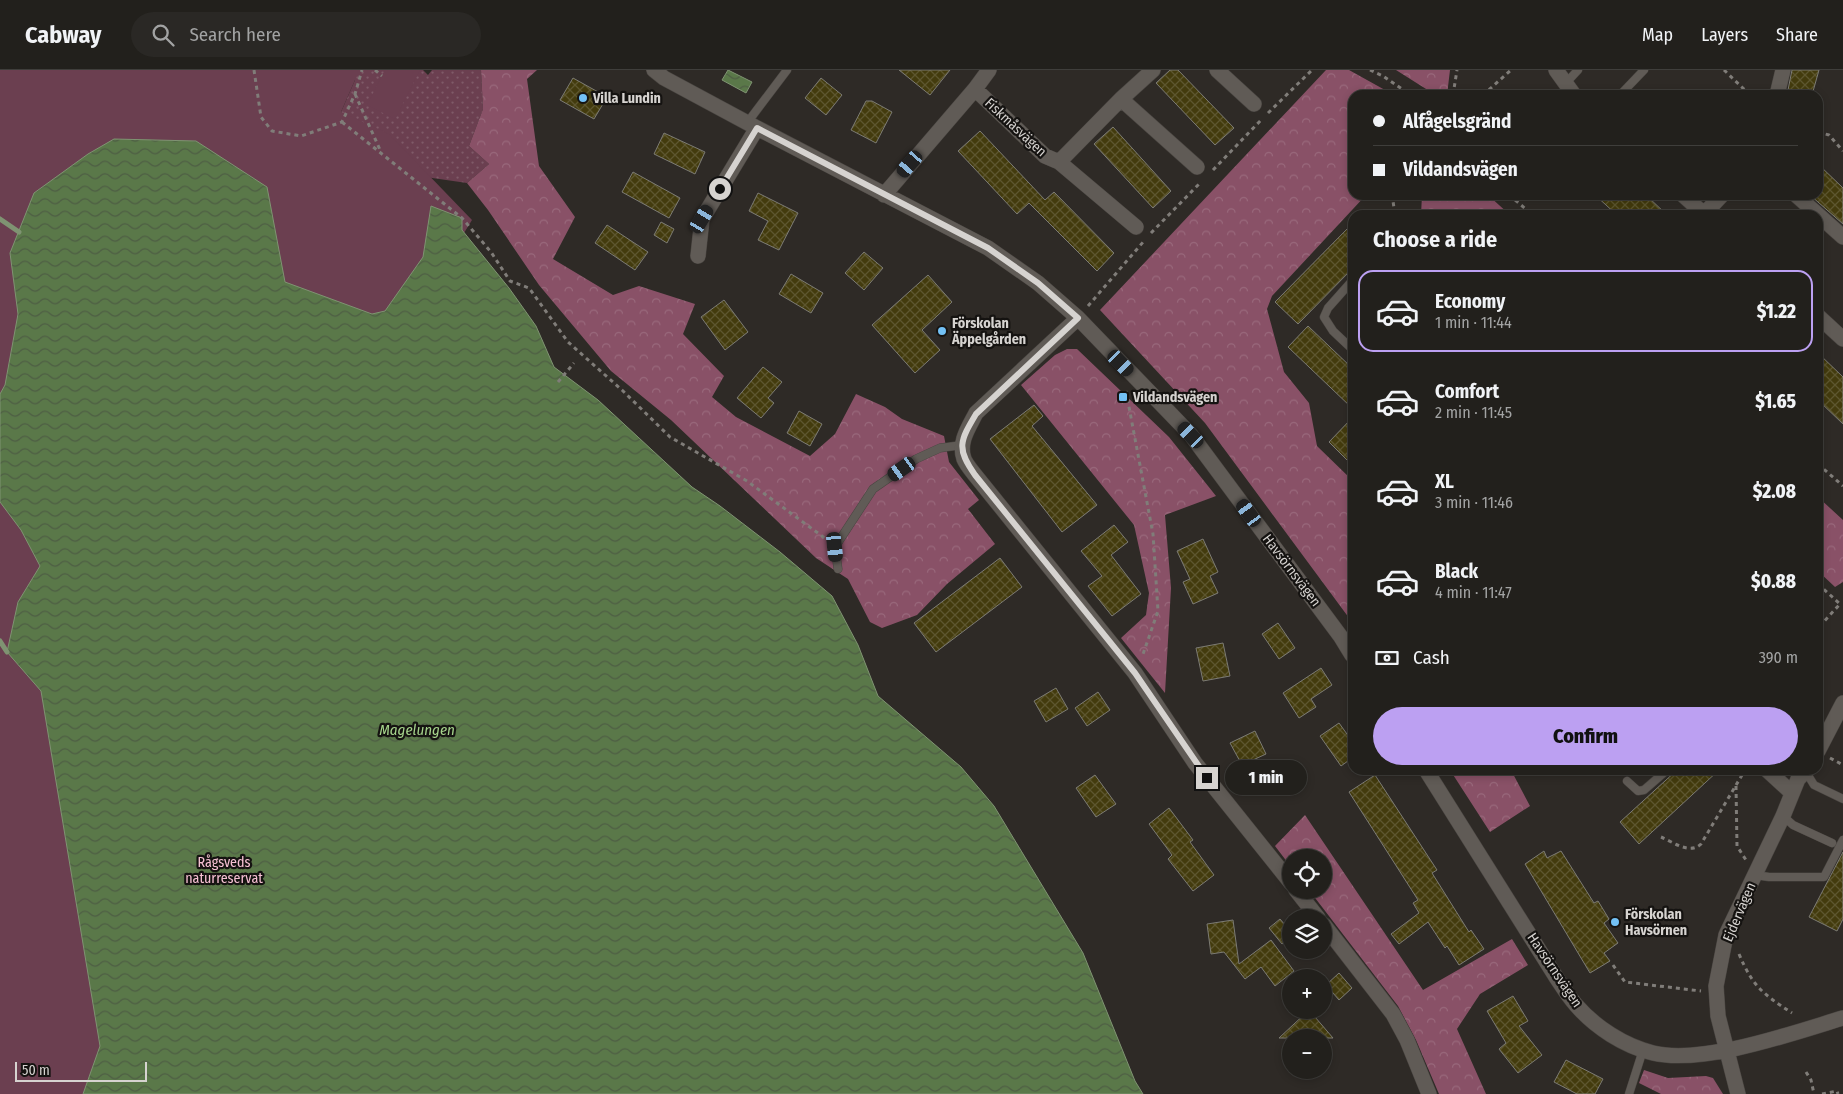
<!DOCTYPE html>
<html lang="en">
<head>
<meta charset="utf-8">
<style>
  :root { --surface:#22201c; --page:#2a2825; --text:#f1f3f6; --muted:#a2a3a3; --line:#3f3e3b; --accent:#bca0f2 }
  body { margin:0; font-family:"Fira Sans Condensed",sans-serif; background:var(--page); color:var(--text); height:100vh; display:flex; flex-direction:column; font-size:19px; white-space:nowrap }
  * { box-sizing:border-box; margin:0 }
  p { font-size:16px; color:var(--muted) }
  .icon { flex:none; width:28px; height:28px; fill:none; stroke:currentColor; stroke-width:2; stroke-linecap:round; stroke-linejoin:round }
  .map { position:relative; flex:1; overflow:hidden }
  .side { position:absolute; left:1348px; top:140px; width:475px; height:565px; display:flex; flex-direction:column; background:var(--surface); border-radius:15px; box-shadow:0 2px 8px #0003,0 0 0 1px var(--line) }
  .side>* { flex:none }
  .guide { position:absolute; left:1348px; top:20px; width:475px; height:110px; border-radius:15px; box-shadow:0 2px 8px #0003,0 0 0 1px var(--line); display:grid; align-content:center; height:110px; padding:0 25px; background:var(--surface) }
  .buttons { position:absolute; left:1282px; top:779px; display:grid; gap:10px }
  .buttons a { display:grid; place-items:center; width:50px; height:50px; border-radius:50%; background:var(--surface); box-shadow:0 2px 8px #0003,0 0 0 1px var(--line); font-size:25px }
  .scale { position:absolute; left:15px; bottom:12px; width:132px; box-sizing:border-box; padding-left:5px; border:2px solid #d6d3d0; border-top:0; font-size:14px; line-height:18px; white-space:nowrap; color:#d6d3d0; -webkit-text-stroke:4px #151311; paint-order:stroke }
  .end { position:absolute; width:22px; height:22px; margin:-11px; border:6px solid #d6d3d0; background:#111; box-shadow:0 0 0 2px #111 }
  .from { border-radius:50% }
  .bubble { position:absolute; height:35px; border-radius:18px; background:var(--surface); box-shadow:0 2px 8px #0003,0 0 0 1px var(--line); font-size:16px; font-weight:800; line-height:35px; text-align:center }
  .car { position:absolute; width:15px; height:30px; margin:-15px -8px; border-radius:6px; box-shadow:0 0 4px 1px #0007; background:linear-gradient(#222 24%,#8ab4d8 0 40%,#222 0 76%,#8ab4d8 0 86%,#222 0) }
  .guide b { display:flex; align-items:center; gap:18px; height:48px; font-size:19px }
  .guide b+b { border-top:1px solid var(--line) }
  .guide i { width:12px; height:12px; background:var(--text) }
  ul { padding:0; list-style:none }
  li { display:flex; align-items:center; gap:15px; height:82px; margin:0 10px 8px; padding:0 15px; border:2px solid transparent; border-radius:15px }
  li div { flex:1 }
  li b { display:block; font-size:19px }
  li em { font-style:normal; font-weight:800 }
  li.current { border-color:var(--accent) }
  li>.icon { width:45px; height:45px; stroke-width:1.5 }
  h2 { padding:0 25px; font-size:22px; line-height:60px }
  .pay { display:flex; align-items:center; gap:12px; height:55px; padding:0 25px; font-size:19px }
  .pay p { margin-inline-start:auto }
  .button { display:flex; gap:10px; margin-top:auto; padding:10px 25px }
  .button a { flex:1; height:58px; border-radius:30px; background:var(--accent); color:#111; font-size:20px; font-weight:800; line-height:58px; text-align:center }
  header { display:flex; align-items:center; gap:30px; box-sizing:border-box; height:70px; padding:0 25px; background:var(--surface); border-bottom:1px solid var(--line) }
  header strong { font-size:24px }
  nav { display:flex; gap:28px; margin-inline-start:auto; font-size:18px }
  .search { width:350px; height:45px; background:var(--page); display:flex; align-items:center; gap:12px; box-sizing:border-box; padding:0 18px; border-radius:28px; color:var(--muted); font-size:19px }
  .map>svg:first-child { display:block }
</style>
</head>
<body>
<header>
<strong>Cabway</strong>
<div class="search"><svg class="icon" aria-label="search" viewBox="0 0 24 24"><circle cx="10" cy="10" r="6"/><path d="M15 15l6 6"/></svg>Search here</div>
<nav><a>Map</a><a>Layers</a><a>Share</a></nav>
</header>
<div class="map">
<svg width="1843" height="1024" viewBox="0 0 1843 1024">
  <defs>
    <pattern id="grass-dots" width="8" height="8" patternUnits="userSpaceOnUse" patternTransform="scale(1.25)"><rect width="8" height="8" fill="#6b3f50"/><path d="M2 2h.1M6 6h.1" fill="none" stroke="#7f5a68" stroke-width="1.8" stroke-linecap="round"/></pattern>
    <pattern id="forest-crowns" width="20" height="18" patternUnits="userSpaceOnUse" patternTransform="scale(1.25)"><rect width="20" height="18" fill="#895167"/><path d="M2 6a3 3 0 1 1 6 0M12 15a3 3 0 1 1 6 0" fill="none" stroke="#99697c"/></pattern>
    <pattern id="water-waves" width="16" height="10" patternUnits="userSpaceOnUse" patternTransform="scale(1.25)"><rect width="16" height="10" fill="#5a7849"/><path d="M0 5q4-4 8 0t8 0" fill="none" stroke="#4e5e44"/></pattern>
    <pattern id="building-cross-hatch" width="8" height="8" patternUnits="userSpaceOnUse" patternTransform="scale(1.25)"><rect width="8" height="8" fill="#433b0d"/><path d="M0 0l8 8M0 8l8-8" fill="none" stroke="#5d562f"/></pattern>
  </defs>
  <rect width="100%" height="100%" fill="#2e2a26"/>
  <path fill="url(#grass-dots)" d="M355 0H423L428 5 432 0H481L483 39 469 76 489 94 467 113 377 100 341 42 355 10Z"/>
  <path fill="url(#forest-crowns)" d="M481 0H537L527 9 539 96 575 147 553 189 613 225 639 216 695 234 683 264 724 306 712 327 736 347 810 386 835 364 856 324 885 337 902 349 944 366 949 392 979 430 968 439 995 474 947 514 917 545 882 558 870 552 848 509 816 488 671 350 611 301 539 215 488 140 467 113 489 94 469 76 483 39Z
    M1326 0H1349L1394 25H1352V125H1366L1272 226 1267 239 1284 302 1309 333 1317 376 1352 410V552L1205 353 1100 240Z
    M1396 0H1450L1447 25 1434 24Z
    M1422 125H1488L1510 145H1421Z
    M1067 279H1077L1169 367 1216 426 1165 445 1171 518 1165 623 1121 568 1146 545 1149 523 1134 455 1021 315 1055 285Z
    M1818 427 1843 450V512L1835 517 1818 501Z
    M1450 700H1511L1530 736 1490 762Z
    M1305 745 1423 920 1512 869 1528 895 1480 924 1457 959 1486 1024H1439L1416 970 1398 936 1309 820H1324V788H1291V797L1275 776Z
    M1644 1000 1668 1008 1706 1006 1713 1008 1723 1024H1661L1639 1013Z"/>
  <path fill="#6b3f50" d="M0 0H355V10L341 42 389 64 472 150 269 479 498 1024H0Z
    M385 0H420L395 49 367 35Z"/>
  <path fill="url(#water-waves)" stroke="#7f9372" d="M728 0 752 12 746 23 722 10Z
    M114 69 196 71 267 117 285 212 372 244 385 241 423 187 431 136 462 148V160L509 218 536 256 554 297 598 330 692 417 720 436 780 482 832 526 858 575 878 626 961 697 994 736 1083 883 1135 1011 1143 1024H83L100 976 41 621 7 582 18 532 40 496 21 460 0 432V324L5 315 18 244 10 183 34 123 88 84Z"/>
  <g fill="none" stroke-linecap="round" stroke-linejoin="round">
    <path stroke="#7f9372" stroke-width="5" d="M0 149 19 162
      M0 571 7 582"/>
  </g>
  <path fill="url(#building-cross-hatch)" stroke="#7c7b74" d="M899 0H950L930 25Z
    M1170 0H1178L1234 58 1215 75 1156 13Z
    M1792 0H1819L1812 25H1787Z
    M573 8 607 27 594 49 560 30Z
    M821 8 842 25 826 45 805 28Z
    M866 31H872L892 42 876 73 851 60Z
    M1113 57 1171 121 1153 138 1094 74Z
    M980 61 1045 130 1054 122 1114 183 1097 201 1029 133 1017 144 958 81Z
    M664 63 705 82 695 104 654 84Z
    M1818 94 1843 118V154L1810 125H1818Z
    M633 102 680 128 669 148 622 122Z
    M758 123 798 143 779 180 758 170 768 151 749 141Z
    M1595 125H1646L1667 145H1617Z
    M661 152 674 159 667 173 654 165Z
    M1352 154V199L1298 254 1275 232Z
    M607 155 648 182 635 200 595 173Z
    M864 182 883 198 864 220 845 203Z
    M791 204 823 223 811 243 779 224Z
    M928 205 952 232 922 260 940 280 915 303 872 255Z
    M724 230 748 262 725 280 701 247Z
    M1308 256 1352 298V338L1288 277Z
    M1818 283 1843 307V354L1818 330Z
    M763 297 782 312 768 328 774 333 761 348 737 328Z
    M1034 335 1043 346 1032 356 1097 435 1062 462 990 369Z
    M799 341 822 354 810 376 787 363Z
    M1352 348V395L1329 372Z
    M1114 455 1128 472 1111 485 1141 524 1112 546 1088 516 1102 506 1081 481Z
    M1203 469 1218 502 1210 506 1218 523 1193 534 1183 512 1190 509 1177 481Z
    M1000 488 1022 517 936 582 914 553Z
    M1278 553 1295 578 1279 589 1262 564Z
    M1223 573 1230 606 1203 611 1196 578Z
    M1321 598 1332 615 1311 629 1316 637 1299 648 1283 623Z
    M1056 618 1068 639 1046 652 1034 631Z
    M1098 622 1110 640 1087 656 1075 638Z
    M1339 653 1352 671V688L1341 696 1320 666Z
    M1255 661 1266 684 1242 695 1230 673Z
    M1677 700H1719L1639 774 1620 752Z
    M1095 705 1116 734 1096 747 1076 718Z
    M1375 705 1437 800 1432 803 1469 862 1471 860 1484 879 1459 895 1447 876 1445 878 1428 852 1399 874 1391 864 1419 843 1413 833 1418 830 1349 722Z
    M1169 738 1193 770 1190 772 1214 805 1193 821 1168 789 1172 785 1149 754Z
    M1544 781 1547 788 1561 781 1594 833 1598 831 1609 849 1604 853 1618 873 1604 883 1610 891 1590 903 1525 794Z
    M1843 782V849L1837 861 1809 847Z
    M1280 849 1291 862V867L1282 874 1269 858Z
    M1233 850 1239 894 1271 870 1294 901 1275 916 1261 897 1245 909 1224 882 1211 884 1207 854Z
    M1339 903 1352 918 1339 930 1326 915Z
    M1513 926 1528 951 1519 956 1542 985 1518 1003 1499 979 1506 973 1487 941Z
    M1309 940 1333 968H1279Z
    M1566 990 1603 1009 1595 1024H1577L1554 1012Z"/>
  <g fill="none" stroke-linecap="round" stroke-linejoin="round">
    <defs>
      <path id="lane" d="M1565 14 1578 0
        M1620 25 1644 0
        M747 53 787 0
        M1352 211 1328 238 1324 247 1333 261 1352 279
        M838 499 835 477 873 419 916 389 940 378 962 375
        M1806 702 1814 715 1843 729
        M1627 711 1638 721 1644 720 1667 700
        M1783 746 1793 755 1832 773
        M1755 805 1769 807H1824L1843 770
        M1629 1024 1643 980"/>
      <path id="street" d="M654 0 664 8 757 58 988 178 1038 213 1078 248 1191 365 1341 567 1352 585
        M1153 0 1121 29 1197 97
        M1217 0 1254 34
        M1556 0 1574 25
        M975 19 1045 86 1059 92 1136 157
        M1777 25 1783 0
        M1059 92 1121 29
        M884 125 975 19 989 0
        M1683 125 1705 145
        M1796 125 1843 167
        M1704 144 1722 125
        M698 186 702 149 757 58
        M1818 246 1843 269
        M1078 248 976 343C969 357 958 372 964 389 966 394 971 400 975 405L1135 603 1195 693 1291 813
        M1818 681 1843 633
        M1426 700 1556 907C1562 916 1568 926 1576 935 1595 957 1624 976 1653 983 1703 995 1793 963 1843 948
        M1767 700 1792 723
        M1296 820 1318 848
        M1324 855 1393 944 1407 970 1429 1024
        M1738 1024 1718 946 1716 916 1726 865 1783 746 1798 709 1807 700"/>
    </defs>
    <use href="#lane" stroke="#494541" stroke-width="9"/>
    <use href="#street" stroke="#494541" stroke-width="16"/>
    <path stroke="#807d79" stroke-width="3" stroke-dasharray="4 4" stroke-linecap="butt" d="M254 0 261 47 272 61 301 66 342 52 355 24 362 0
      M375 0 382 6
      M1370 0 1383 6 1411 25
      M1724 0 1750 25
      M355 24 381 82
      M1453 25 1457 0
      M1483 25 1511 0
      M1268 43 1312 0
      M342 52 462 148 491 182 510 211 529 218 568 272 623 321 670 367 747 411 826 469
      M1818 62 1829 65 1843 81
      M1213 100 1262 49
      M1390 125 1393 131 1395 145
      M1509 125 1533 145
      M1151 163 1201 112
      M1088 236 1144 171
      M558 312 574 293
      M1126 321 1153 464 1158 541 1142 587
      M1818 394 1843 416
      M1818 514 1840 534 1818 558
      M1830 688 1843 695
      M1736 716 1737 776 1746 790
      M1661 767C1673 772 1690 785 1701 774L1745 700
      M1739 884C1753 917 1763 924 1792 943
      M1613 895 1625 912 1701 921
      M1806 1002 1811 1010 1814 1024
      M1822 1024 1837 1021 1838 1024"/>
    <use href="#lane" stroke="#605b56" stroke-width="8"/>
    <use href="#street" stroke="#605b56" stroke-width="15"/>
  </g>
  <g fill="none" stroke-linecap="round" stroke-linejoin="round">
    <path stroke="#d6d3d0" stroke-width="6" d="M720 119 757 58 988 178 1038 213 1078 248 976 344C960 371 956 378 975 405L1135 603 1207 708"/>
  </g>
  <g fill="#73c1f5" stroke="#151311" stroke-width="2">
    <circle cx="583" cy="28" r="5"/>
    <circle cx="942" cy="261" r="5"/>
    <rect x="1118" y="322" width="10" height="10" rx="2.5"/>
    <circle cx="1615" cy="852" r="5"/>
  </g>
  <g text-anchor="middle" stroke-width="4.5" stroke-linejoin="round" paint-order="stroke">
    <g font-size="14" font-weight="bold" fill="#d6d3d0" stroke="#151311" text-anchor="start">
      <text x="593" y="33">Villa Lundin</text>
      <text x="952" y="258">Förskolan<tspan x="952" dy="16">Äppelgården</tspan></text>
      <text x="1133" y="332">Vildandsvägen</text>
      <text x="1625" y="849">Förskolan<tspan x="1625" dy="16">Havsörnen</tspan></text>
    </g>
    <g font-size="14" fill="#d6d3d0" stroke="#151311">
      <text transform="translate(1016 57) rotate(43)" y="5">Fiskmåsvägen</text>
      <text transform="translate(1292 500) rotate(53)" y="5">Havsörnsvägen</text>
      <text transform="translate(1739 842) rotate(-67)" y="5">Ejdervägen</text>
      <text transform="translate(1555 900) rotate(56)" y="5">Havsörnsvägen</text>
    </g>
    <g font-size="14" fill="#f7c1d4" stroke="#151311">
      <text x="224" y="797">Rågsveds<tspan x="224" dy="16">naturreservat</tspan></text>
    </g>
    <g font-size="15" font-style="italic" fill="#a6d48c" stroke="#151311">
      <text x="417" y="665">Magelungen</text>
    </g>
  </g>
</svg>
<div class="buttons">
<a><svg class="icon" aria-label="locate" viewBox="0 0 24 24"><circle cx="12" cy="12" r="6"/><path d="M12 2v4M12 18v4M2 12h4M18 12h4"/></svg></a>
<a><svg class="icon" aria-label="layers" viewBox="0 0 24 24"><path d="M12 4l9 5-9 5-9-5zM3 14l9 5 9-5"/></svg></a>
<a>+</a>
<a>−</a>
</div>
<div class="scale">50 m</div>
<i class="end from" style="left:720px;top:119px"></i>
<i class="end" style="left:1207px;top:708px"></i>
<div class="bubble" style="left:1225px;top:690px;width:82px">1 min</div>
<i class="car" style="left:910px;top:94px;rotate:221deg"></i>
<i class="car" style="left:702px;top:149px;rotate:31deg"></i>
<i class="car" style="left:1121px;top:293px;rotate:136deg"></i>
<i class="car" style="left:1191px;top:365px;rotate:316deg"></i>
<i class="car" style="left:902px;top:399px;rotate:235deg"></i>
<i class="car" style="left:1249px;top:443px;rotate:324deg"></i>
<i class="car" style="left:835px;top:477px;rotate:174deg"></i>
<div class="guide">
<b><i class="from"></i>Alfågelsgränd</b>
<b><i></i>Vildandsvägen</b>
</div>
<section class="side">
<h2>Choose a ride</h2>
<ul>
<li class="current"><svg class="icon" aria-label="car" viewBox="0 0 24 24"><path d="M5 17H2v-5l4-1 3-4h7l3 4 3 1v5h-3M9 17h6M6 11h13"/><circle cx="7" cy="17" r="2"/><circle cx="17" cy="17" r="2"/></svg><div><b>Economy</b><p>1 min · 11:44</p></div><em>$1.22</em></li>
<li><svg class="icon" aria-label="car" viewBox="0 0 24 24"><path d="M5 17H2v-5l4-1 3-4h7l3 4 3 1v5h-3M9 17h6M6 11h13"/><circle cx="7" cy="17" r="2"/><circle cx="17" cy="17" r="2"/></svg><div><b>Comfort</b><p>2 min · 11:45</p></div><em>$1.65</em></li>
<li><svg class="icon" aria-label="car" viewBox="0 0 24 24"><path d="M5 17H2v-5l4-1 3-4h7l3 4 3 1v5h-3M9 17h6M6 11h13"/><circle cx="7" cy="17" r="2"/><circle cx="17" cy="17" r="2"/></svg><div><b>XL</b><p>3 min · 11:46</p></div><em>$2.08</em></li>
<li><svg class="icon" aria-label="car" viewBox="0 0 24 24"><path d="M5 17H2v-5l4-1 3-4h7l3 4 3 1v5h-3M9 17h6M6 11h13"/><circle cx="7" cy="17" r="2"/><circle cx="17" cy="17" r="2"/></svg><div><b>Black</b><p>4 min · 11:47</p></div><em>$0.88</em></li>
</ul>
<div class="pay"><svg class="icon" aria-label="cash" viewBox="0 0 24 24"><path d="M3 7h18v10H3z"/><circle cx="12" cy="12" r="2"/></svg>Cash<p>390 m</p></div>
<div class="button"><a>Confirm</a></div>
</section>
</div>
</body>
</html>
